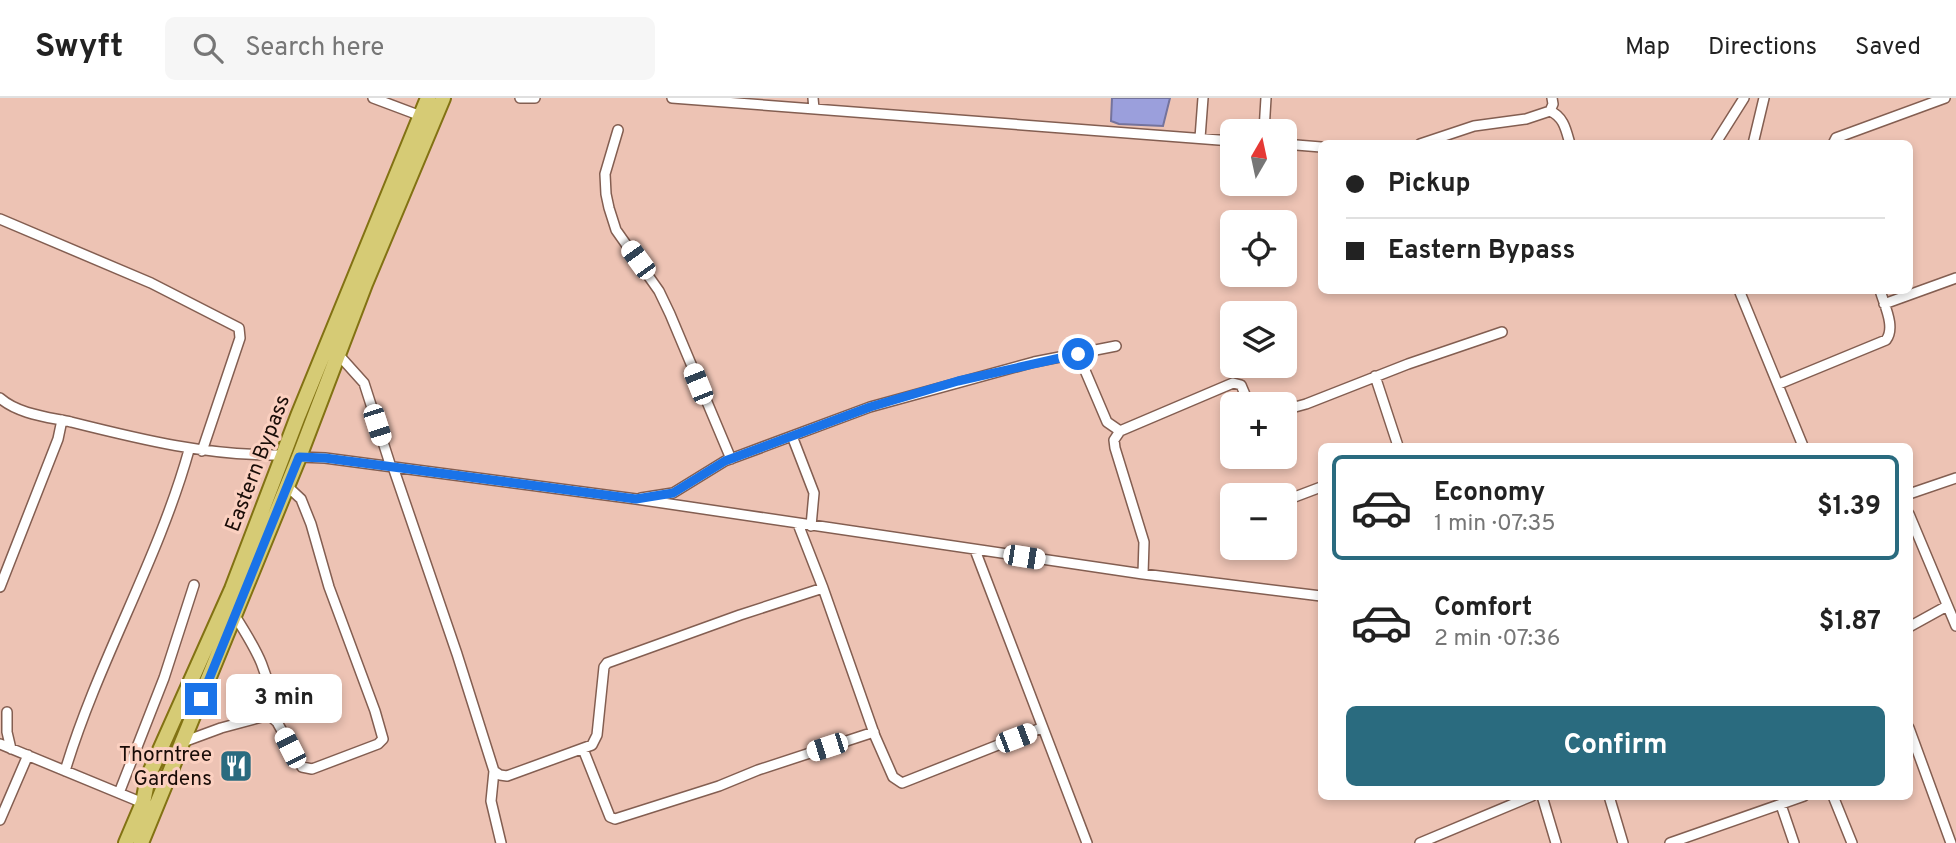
<!DOCTYPE html>
<html lang="en">
<head>
<meta charset="utf-8">
<style>
  :root { --surface:#fff; --page:#f6f6f6; --text:#222; --muted:#767676; --line:#e0e0e0; --accent:#2a6b7f }
  body { margin:0; font-family:Overpass,sans-serif; background:var(--page); color:var(--text); height:100vh; display:flex; flex-direction:column; font-size:26px; white-space:nowrap }
  * { box-sizing:border-box; margin:0 }
  p { font-size:23px; color:var(--muted) }
  .icon { flex:none; width:38px; height:38px; fill:none; stroke:currentColor; stroke-width:2; stroke-linecap:round; stroke-linejoin:round }
  .map { position:relative; flex:1; overflow:hidden }
  .side { position:absolute; left:1318px; top:345px; width:595px; height:357px; display:flex; flex-direction:column; background:var(--surface); border-radius:10px; box-shadow:0 4px 10px #0003 }
  .side>* { flex:none }
  .banner { position:absolute; left:1318px; top:42px; width:595px; height:154px; border-radius:10px; box-shadow:0 4px 10px #0003; display:grid; align-content:center; height:154px; padding:0 28px; background:var(--surface) }
  .needle { width:46px; rotate:9deg }
  .fabs { position:absolute; left:1220px; top:21px; display:grid; gap:14px }
  .fabs a { display:grid; place-items:center; width:77px; height:77px; border-radius:10px; background:var(--surface); box-shadow:0 4px 10px #0003; font-size:35px }
  .end { position:absolute; width:32px; height:32px; margin:-16px; border:9px solid #1a73e8; background:#fff; box-shadow:0 0 0 4px #fff }
  .from { border-radius:50% }
  .bubble { position:absolute; height:49px; border-radius:10px; background:var(--surface); box-shadow:0 4px 10px #0003; font-size:23px; font-weight:700; line-height:49px; text-align:center }
  .car { position:absolute; width:21px; height:42px; margin:-21px -10px; border-radius:9px; box-shadow:0 0 5px 2px #0007; background:linear-gradient(#fff 24%,#345 0 40%,#fff 0 76%,#345 0 86%,#fff 0) }
  .banner b { display:flex; align-items:center; gap:24px; height:66px; font-size:26px }
  .banner b+b { border-top:2px solid var(--line) }
  .banner i { width:18px; height:18px; background:var(--text) }
  ul { padding:12px 0 0; list-style:none }
  li { display:flex; align-items:center; gap:21px; height:105px; margin:0 14px 10px; padding:0 14px; border:4px solid transparent; border-radius:10px }
  li div { flex:1 }
  li b { display:block; font-size:26px }
  li em { font-style:normal; font-weight:700 }
  li.active { border-color:var(--accent) }
  li>.icon { width:63px; height:63px; stroke-width:1.5 }
  .button { display:flex; gap:14px; margin-top:auto; padding:14px 28px }
  .button a { flex:1; height:80px; border-radius:10px; background:var(--accent); color:#fff; font-size:28px; font-weight:700; line-height:80px; text-align:center }
  header { display:flex; align-items:center; gap:42px; box-sizing:border-box; height:98px; padding:0 35px; background:var(--surface); border-bottom:2px solid var(--line) }
  header strong { font-size:33px }
  nav { display:flex; gap:38px; margin-inline-start:auto; font-size:24px }
  .search { width:490px; height:63px; background:var(--page); display:flex; align-items:center; gap:18px; box-sizing:border-box; padding:0 24px; border-radius:10px; color:var(--muted); font-size:26px }
  .map>svg:first-child { display:block }
</style>
</head>
<body>
<header>
<strong>Swyft</strong>
<div class="search"><svg class="icon" aria-label="search" viewBox="0 0 24 24"><circle cx="10" cy="10" r="6"/><path d="M15 15l6 6"/></svg>Search here</div>
<nav><a>Map</a><a>Directions</a><a>Saved</a></nav>
</header>
<div class="map">
<svg width="1956" height="745" viewBox="0 0 1956 745">
  <rect width="100%" height="100%" fill="#edc3b4"/>
  <path fill="#9b9fdc" stroke="#74739c" stroke-width="2" d="M1112 0H1170L1163 28 1119 26 1111 23Z"/>
  <g fill="none" stroke-linecap="round" stroke-linejoin="round">
    <defs>
      <path id="street" d="M373 0 421 18
        M520 0H535
        M672 0 1232 43
        M813 0 814 11
        M1550 13C1564 19 1566 32 1570 46
        M1550 13 1553 6 1552 0
        M618 32 605 76 606 96 609 110 616 132 659 193 670 216 731 361
        M1264 33 1266 0
        M1200 40 1203 0
        M1284 46 1321 49
        M1420 46 1474 28 1526 21 1550 13
        M1715 46 1744 0
        M1753 46 1764 0
        M1833 46 1836 40 1945 0
        M0 121 151 185 239 230 240 240 202 353
        M1739 192 1803 348
        M1884 206 1956 180
        M337 255 364 285 391 369
        M1078 256 1107 324 1120 333
        M1375 278 1398 348
        M1779 286 1886 242C1896 229 1884 207 1880 192
        M0 300C18 316 48 319 71 324 143 342 208 358 283 357
        M1284 312 1306 306 1408 266 1502 234
        M792 338 814 395 811 428
        M299 359 325 360 636 401 1143 476 1321 498
        M393 369 457 556 494 673 500 677 507 678 592 647 597 637 604 569 607 565 740 517 823 490
        M1909 396 1956 380
        M641 400 673 395 725 363 870 309 1034 264 1116 248
        M1284 403 1321 389
        M1909 416 1956 528
        M798 426 823 490 875 638 893 679 902 685 1041 630
        M975 452 1087 745
        M1143 476 1144 444 1115 350 1114 342 1120 333 1233 285 1241 287 1249 306
        M0 489 58 341 62 322
        M235 518C258 554 270 575 273 619
        M1909 529 1947 508
        M7 614V634L11 651
        M1909 630 1951 745
        M183 644 221 630 269 617 277 624 302 669 312 671 378 646 383 641 375 613 329 489 311 426 301 401 287 388
        M0 646 143 705
        M583 651 610 719 615 721 719 688 758 672 874 634
        M65 673C98 563 158 463 189 352
        M494 673 491 703 501 745
        M119 695 164 580 194 487
        M1542 698 1556 745
        M1609 698 1623 745
        M1833 698 1852 745
        M1781 707 1794 745
        M0 722 28 657
        M1420 745 1532 698
        M1670 745 1804 698"/>
      <path id="primary" d="M126 745 143 705 148 679 232 491 298 318 428 0
        M141 745 299 359 365 186 443 0"/>
    </defs>
    <use href="#street" stroke="#835e51" stroke-width="12"/>
    <use href="#primary" stroke="#827213" stroke-width="18"/>
    <use href="#street" stroke="#fff" stroke-width="9"/>
    <use href="#primary" stroke="#d6cb75" stroke-width="14"/>
  </g>
  <g fill="none" stroke-linecap="round" stroke-linejoin="round">
    <path stroke="#1a73e8" stroke-width="9" d="M201 601 299 359 325 360 636 401 673 395 725 363 870 309 958 283 1078 256"/>
  </g>
  <defs>
    <symbol id="restaurant-square" viewBox="-11 -11 22 22"><rect x="-9" y="-9" width="18" height="18" rx="4" fill="#2a6b7f" stroke="#fbd0c0"/><path d="M-5-6h1v4h1v-4h1v4h1v-4h1v5L-1.5 .5V6h-2V.5L-5-1ZM5-6V6H3V1.5H1.5Q1.5-4 5-6Z" fill="#fff"/></symbol>
  </defs>
  <g fill-rule="evenodd">
    <use href="#restaurant-square" x="217" y="649" width="38" height="38"/>
  </g>
  <g text-anchor="middle" stroke-width="6" stroke-linejoin="round" paint-order="stroke">
    <g font-size="21" fill="#190c07" stroke="#fbd0c0">
      <text transform="translate(257 365) rotate(-69)" y="7">Eastern Bypass</text>
    </g>
    <g font-size="21" fill="#190c07" stroke="#fbd0c0" text-anchor="end">
      <text x="212" y="663">Thorntree<tspan x="212" dy="24">Gardens</tspan></text>
    </g>
  </g>
</svg>
<div class="fabs">
<a><svg class="needle" viewBox="-14 -14 28 28"><path d="M0-13l5 13h-10z" fill="#e53935"/><path d="M0 13l5-13h-10z" fill="#767676"/></svg></a>
<a><svg class="icon" aria-label="locate" viewBox="0 0 24 24"><circle cx="12" cy="12" r="6"/><path d="M12 2v4M12 18v4M2 12h4M18 12h4"/></svg></a>
<a><svg class="icon" aria-label="layers" viewBox="0 0 24 24"><path d="M12 4l9 5-9 5-9-5zM3 14l9 5 9-5"/></svg></a>
<a>+</a>
<a>−</a>
</div>
<i class="end from" style="left:1078px;top:256px"></i>
<i class="end" style="left:201px;top:601px"></i>
<div class="bubble" style="left:226px;top:576px;width:116px">3 min</div>
<i class="car" style="left:638px;top:162px;rotate:324deg"></i>
<i class="car" style="left:698px;top:286px;rotate:338deg"></i>
<i class="car" style="left:377px;top:327px;rotate:162deg"></i>
<i class="car" style="left:1024px;top:459px;rotate:99deg"></i>
<i class="car" style="left:1016px;top:640px;rotate:69deg"></i>
<i class="car" style="left:827px;top:649px;rotate:252deg"></i>
<i class="car" style="left:290px;top:650px;rotate:333deg"></i>
<div class="banner">
<b><i class="from"></i>Pickup</b>
<b><i></i>Eastern Bypass</b>
</div>
<section class="side">
<ul>
<li class="active"><svg class="icon" aria-label="car" viewBox="0 0 24 24"><path d="M5 17H2v-5l4-1 3-4h7l3 4 3 1v5h-3M9 17h6M6 11h13"/><circle cx="7" cy="17" r="2"/><circle cx="17" cy="17" r="2"/></svg><div><b>Economy</b><p>1 min · 07:35</p></div><em>$1.39</em></li>
<li><svg class="icon" aria-label="car" viewBox="0 0 24 24"><path d="M5 17H2v-5l4-1 3-4h7l3 4 3 1v5h-3M9 17h6M6 11h13"/><circle cx="7" cy="17" r="2"/><circle cx="17" cy="17" r="2"/></svg><div><b>Comfort</b><p>2 min · 07:36</p></div><em>$1.87</em></li>
</ul>
<div class="button"><a>Confirm</a></div>
</section>
</div>
</body>
</html>
